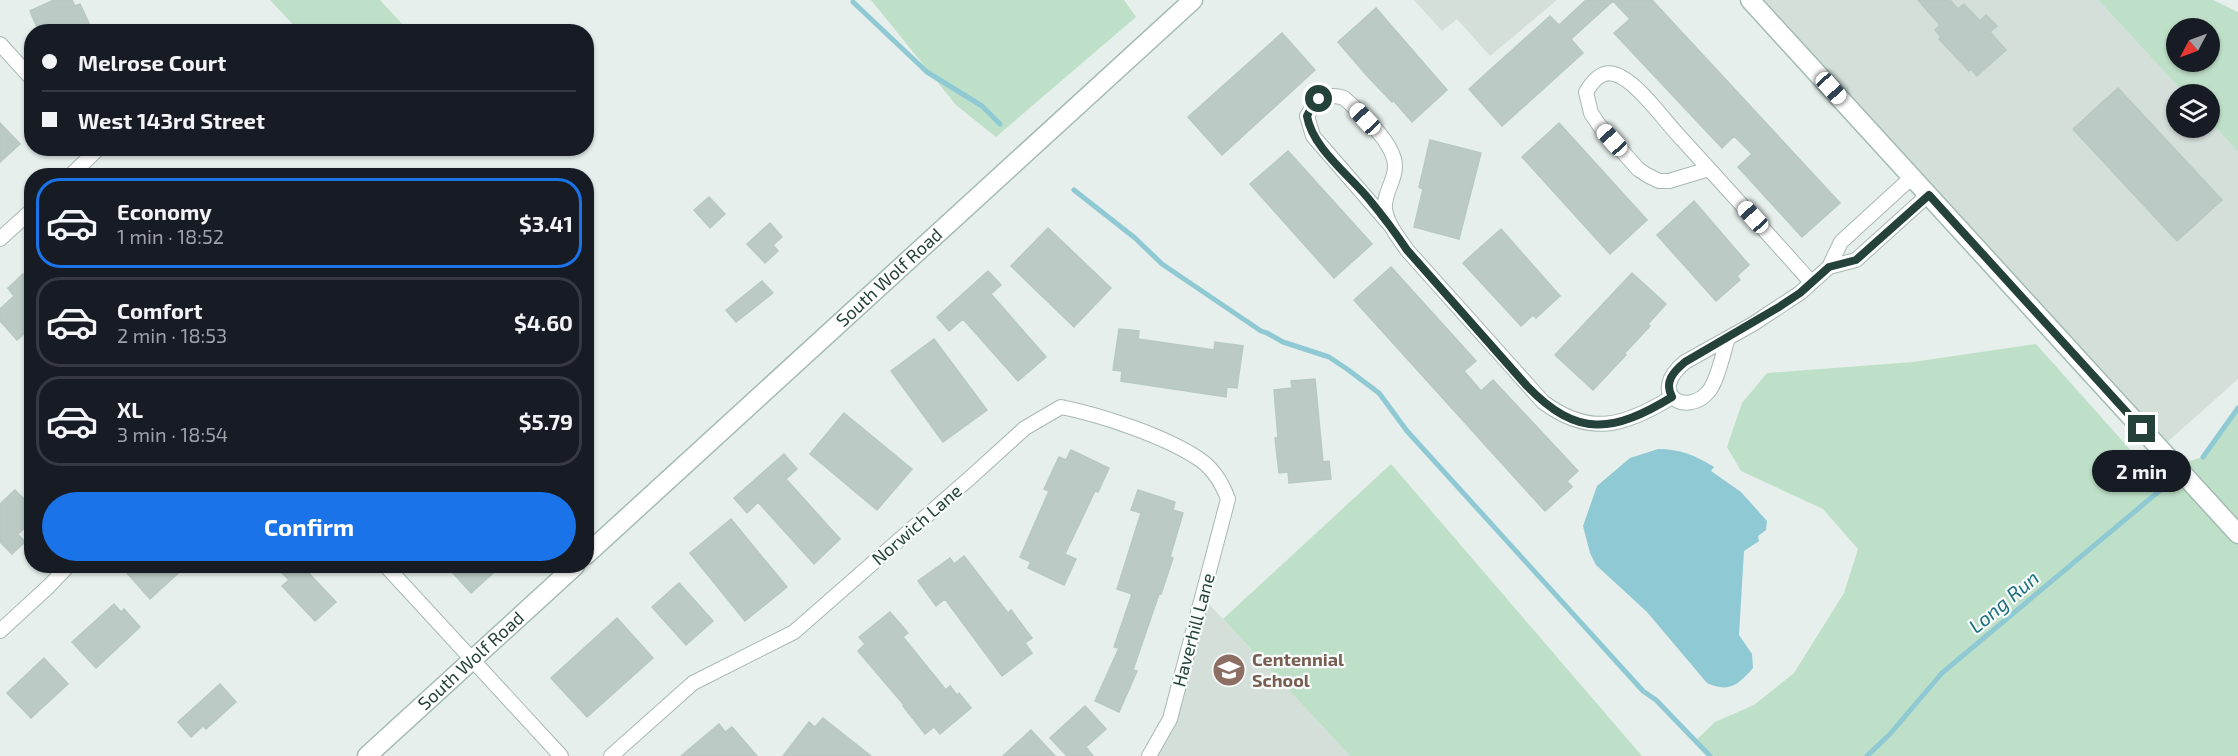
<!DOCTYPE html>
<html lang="en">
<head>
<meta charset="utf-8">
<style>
  :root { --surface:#171b24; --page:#242831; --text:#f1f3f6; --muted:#9ea1a6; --line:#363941; --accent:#1a73e8 }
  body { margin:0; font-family:"Exo 2",sans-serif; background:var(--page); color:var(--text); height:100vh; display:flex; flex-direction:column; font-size:22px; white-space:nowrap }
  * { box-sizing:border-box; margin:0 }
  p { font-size:20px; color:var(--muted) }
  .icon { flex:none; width:33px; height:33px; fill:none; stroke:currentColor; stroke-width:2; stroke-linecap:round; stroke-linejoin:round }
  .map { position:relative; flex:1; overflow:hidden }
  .drawer { position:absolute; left:24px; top:168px; width:570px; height:405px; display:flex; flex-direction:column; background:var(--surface); border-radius:24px; box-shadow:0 2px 4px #0004 }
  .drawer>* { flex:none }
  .banner { position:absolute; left:24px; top:24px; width:570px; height:132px; border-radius:24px; box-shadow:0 2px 4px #0004; display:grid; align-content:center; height:132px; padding:0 18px; background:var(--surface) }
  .needle { width:39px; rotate:229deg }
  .buttons { position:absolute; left:2166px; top:18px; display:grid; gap:12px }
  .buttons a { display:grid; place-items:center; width:54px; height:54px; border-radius:50%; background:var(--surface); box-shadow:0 2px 4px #0004; font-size:30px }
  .end { position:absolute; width:27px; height:27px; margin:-14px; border:8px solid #24423a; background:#fff; box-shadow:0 0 0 3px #fff }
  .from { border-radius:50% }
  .bubble { position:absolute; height:42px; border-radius:21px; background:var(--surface); box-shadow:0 2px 4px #0004; font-size:20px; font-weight:700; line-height:42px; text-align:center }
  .car { position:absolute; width:18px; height:36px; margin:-18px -9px; border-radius:8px; box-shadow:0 0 4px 2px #0007; background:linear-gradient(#fff 24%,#345 0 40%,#fff 0 76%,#345 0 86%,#fff 0) }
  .banner b { display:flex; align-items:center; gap:21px; height:57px; font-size:22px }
  .banner b+b { border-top:2px solid var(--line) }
  .banner i { width:15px; height:15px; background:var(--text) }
  ul { padding:10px 0 0; list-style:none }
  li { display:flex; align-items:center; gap:18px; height:90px; margin:0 12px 9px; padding:0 6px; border:3px solid var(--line); border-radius:24px }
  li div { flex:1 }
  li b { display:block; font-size:22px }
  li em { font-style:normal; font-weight:700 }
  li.active { border-color:var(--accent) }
  li>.icon { width:54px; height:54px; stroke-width:1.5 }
  .button { display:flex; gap:12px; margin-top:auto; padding:12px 18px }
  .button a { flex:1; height:69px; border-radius:36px; background:var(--accent); color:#fff; font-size:24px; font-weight:700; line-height:69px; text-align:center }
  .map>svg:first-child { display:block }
</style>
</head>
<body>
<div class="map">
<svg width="2238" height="756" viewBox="0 0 2238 756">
  <rect width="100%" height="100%" fill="#e6efeb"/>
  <path fill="#d4dfda" d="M1414 0H1557L1490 56 1457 19 1442 31Z
    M1758 0H2098L2185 94H2176V128H2210V121L2238 152V379L2164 445Z
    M1207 602 1350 756H1156Z"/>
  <path fill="#bfe0c8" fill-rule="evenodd" d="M270 0H380L407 29 404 32 299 31Z
    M871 0H1124L1136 17 996 137 956 105Z
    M2098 0H2213L2238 12V152L2210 121V94H2185ZM2210 28V62H2176V28Z
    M2036 344 2151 473 2203 457 2238 408V756H1710L1695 741 1715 722 1754 705 1794 673 1844 593 1858 549 1823 509 1741 471 1727 447 1742 403 1767 373 1913 362Z
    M1391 464 1642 756H1350L1223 619Z"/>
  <path fill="#8ec9d4" d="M1658 449C1680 449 1695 455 1714 467L1711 471 1741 492 1767 521 1766 530 1758 536 1759 541 1744 551 1739 635 1752 654 1753 668C1738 685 1729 693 1707 683L1647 612 1596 565 1590 553 1583 526 1597 486 1630 458Z"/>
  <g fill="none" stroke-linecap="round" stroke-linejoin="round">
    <path stroke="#8ec9d4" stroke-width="5" d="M853 2 927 72 982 106 1000 124
      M1074 190 1135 238 1162 264 1261 331 1267 333 1283 342 1329 357 1347 369 1379 393 1407 431 1643 691 1656 700 1710 756
      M2203 457 2238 408
      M1867 756 1890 734 1942 673 2170 482"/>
  </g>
  <path fill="#bbcac4" stroke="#b8c9c2" stroke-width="1.5" d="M54 0H72L75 6 80 4 93 32H39L30 11Z
    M1586 0H1652L1840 203 1802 237 1738 167 1752 154 1734 136 1722 148 1614 33 1630 19 1613 1 1571 39 1583 53 1502 126 1469 89 1550 16 1559 25Z
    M1918 0H1950L1958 9 1964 4 1980 21 1986 15 1997 26 1990 32 2006 50 1977 76 1971 69 1969 71 1939 39 1941 37 1935 30 1940 25Z
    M1376 8 1447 90 1412 122 1393 100 1392 102 1369 78 1338 42Z
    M1282 33 1315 70 1222 155 1188 117Z
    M2118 88 2222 200 2177 241 2073 129Z
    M0 123 20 144 0 162Z
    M1559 123 1647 220 1610 254 1522 157Z
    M1430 140 1481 153 1459 239 1414 227 1423 189 1419 187Z
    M1288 151 1372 244 1334 278 1250 184Z
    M709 197 725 214 710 228 694 210Z
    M1694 201 1749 265 1737 276 1740 280 1716 301 1657 235Z
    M770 223 782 237 773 245 778 251 765 263 747 244Z
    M1048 228 1111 288 1074 327 1011 266Z
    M1501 229 1560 296 1536 318 1533 315 1521 326 1463 263Z
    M1391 267 1476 361 1464 371 1481 391 1493 380 1578 471 1567 481 1572 487 1545 511 1354 300Z
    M988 271 1001 285 991 294 1046 357 1018 381 963 319 949 331 937 317Z
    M1632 273 1666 304 1648 324 1650 326 1624 354 1626 355 1593 390 1555 355Z
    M23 274 32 284V327L17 340 0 321V309L14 296 8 288Z
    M762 281 773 293 736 322 726 310Z
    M1119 329 1139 331 1138 339 1214 350 1215 342 1243 346 1237 388 1227 387 1226 397 1121 381 1122 371 1113 370Z
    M934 339 987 410 943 442 891 371Z
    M1315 379 1323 462 1329 461 1331 479 1289 483 1288 472 1279 473 1275 438H1278L1274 390 1292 388 1291 381Z
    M844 413 912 469 877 510 810 454Z
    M1071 450 1109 468 1098 492 1095 491 1065 554 1076 559 1064 585 1028 568 1031 562 1020 557 1049 491 1044 489 1059 457 1066 460Z
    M784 454 797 469 786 479 840 539 814 564 758 502 747 513 734 498Z
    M15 490 32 507V521L18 534 25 542 12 554 0 542V504Z
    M1138 490 1175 502 1173 510 1183 513 1170 557 1173 558 1161 594H1159L1133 670 1137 671 1119 712 1095 701 1119 648 1114 647 1132 594 1117 589 1141 513 1131 510Z
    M731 519 787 587 745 621 690 553Z
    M964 556 1008 613 1011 610 1032 638 1025 643 1032 653 1002 676 945 599 936 606 918 581 950 558 954 564Z
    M134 566H186L150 599 127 573Z
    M275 566H302L336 602 315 621 282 586 289 580Z
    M460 566H501L471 593 453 573Z
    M679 583 713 621 686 645 652 607Z
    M114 604 121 612 124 609 140 627 96 668 72 642Z
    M890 612 908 633 903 637 946 690 950 686 957 695 959 693 971 708 940 734 934 727 925 734 903 706 904 705 858 651 865 644 859 637Z
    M617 618 653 658 587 717 551 678Z
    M44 658 68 684 31 718 7 693Z
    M220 684 236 702 206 729 203 726 191 737 178 722Z
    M1085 706 1106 729 1086 747 1093 756H1067L1050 738Z
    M823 718 871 756H783L809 722 815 727Z
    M719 724 725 732 732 727 757 756H681Z
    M1031 730 1055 756H1003Z"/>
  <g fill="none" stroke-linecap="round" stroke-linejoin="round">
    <defs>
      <path id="minor" d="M0 44 32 79
        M1709 169 1669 181H1659L1647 175 1638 169 1599 125 1591 113 1586 92C1592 82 1601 70 1614 74 1635 79 1664 120 1679 136 1724 185 1767 233 1811 282
        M70 176 99 148
        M1391 226 1313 136 1307 116C1316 100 1326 92 1344 98 1360 112 1389 139 1394 159 1399 177 1383 192 1385 209 1387 224 1399 238 1407 250L1543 402C1590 437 1625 426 1672 397
        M0 239 32 210
        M1829 267 1856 260 1928 195
        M1728 338C1723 353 1718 379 1709 391 1687 418 1646 394 1685 362L1753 324 1800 293 1829 267 1841 242 1912 177
        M386 566 561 756
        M0 631 49 586 68 566
        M611 756 693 683 794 632 971 477 1025 428 1061 407C1101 415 1165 436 1199 459 1214 469 1222 483 1228 499L1170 719 1149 756"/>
      <g id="secondary">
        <path d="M1750 0 2238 534"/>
        <path id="s1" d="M586 555 1193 0"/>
        <path id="s2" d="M367 756 575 566"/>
      </g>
    </defs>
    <use href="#minor" stroke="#a8b8b2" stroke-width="16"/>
    <use href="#secondary" stroke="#a4bbb3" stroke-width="21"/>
    <use href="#minor" stroke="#fff" stroke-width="14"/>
    <use href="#secondary" stroke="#fff" stroke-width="18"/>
  </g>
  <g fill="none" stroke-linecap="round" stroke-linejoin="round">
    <path stroke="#24423a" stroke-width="8" d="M1319 99 1312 106 1307 116C1312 147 1348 174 1368 198 1382 215 1395 232 1407 250L1527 386C1577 438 1613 433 1672 397 1664 382 1673 372 1685 362L1779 307 1800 293 1829 267 1856 260 1929 195 2142 429"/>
  </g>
  <defs>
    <symbol id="school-disc" viewBox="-11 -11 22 22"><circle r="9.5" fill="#8d6e63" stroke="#f7fbf9"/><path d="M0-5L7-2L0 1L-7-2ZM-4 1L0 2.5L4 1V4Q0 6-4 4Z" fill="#fff"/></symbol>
  </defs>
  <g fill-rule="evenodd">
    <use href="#school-disc" x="1210" y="651" width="38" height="38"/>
  </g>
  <g text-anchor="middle" stroke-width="4.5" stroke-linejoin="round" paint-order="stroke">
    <g font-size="18" fill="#24423a" stroke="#f7fbf9">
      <text dy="6" stroke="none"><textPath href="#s1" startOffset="411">South Wolf Road</textPath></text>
      <text transform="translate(917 525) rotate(-41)" y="6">Norwich Lane</text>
      <text transform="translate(1194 630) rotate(-75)" y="6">Haverhill Lane</text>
      <text dy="6" stroke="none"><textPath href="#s2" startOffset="141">South Wolf Road</textPath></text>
    </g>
    <g font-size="18" font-weight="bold" fill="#785e54" stroke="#f7fbf9" text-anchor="start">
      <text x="1252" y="666">Centennial<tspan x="1252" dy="21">School</tspan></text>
    </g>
    <g font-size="20" font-style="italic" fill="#1c6f80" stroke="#f7fbf9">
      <text transform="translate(2004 602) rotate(-40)" y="7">Long Run</text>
    </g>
  </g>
</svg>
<div class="buttons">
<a><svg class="needle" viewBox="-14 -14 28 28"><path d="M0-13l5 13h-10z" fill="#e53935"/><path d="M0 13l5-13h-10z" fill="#9ea1a6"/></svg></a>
<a><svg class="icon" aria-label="layers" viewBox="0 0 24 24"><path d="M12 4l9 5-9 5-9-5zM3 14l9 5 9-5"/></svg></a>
</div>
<i class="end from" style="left:1319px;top:99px"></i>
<i class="end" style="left:2142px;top:429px"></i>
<div class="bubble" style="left:2092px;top:450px;width:99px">2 min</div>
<i class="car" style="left:1831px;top:88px;rotate:138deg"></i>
<i class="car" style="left:1365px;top:119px;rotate:317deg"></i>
<i class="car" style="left:1612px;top:140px;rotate:318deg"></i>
<i class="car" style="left:1753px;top:217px;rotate:318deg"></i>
<div class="banner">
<b><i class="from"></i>Melrose Court</b>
<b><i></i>West 143rd Street</b>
</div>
<section class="drawer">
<ul>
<li class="active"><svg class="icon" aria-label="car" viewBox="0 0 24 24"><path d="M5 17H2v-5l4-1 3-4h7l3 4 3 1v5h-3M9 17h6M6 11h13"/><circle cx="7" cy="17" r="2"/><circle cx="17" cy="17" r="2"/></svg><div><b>Economy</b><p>1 min · 18:52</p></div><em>$3.41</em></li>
<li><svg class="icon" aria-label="car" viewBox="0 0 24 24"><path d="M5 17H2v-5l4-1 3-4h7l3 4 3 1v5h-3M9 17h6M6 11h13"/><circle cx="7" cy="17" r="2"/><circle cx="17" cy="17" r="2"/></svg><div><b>Comfort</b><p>2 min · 18:53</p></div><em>$4.60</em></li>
<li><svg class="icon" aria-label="car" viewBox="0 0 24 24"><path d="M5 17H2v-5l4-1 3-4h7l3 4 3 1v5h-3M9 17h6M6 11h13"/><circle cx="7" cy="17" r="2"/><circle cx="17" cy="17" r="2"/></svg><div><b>XL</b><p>3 min · 18:54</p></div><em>$5.79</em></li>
</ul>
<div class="button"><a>Confirm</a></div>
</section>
</div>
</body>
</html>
